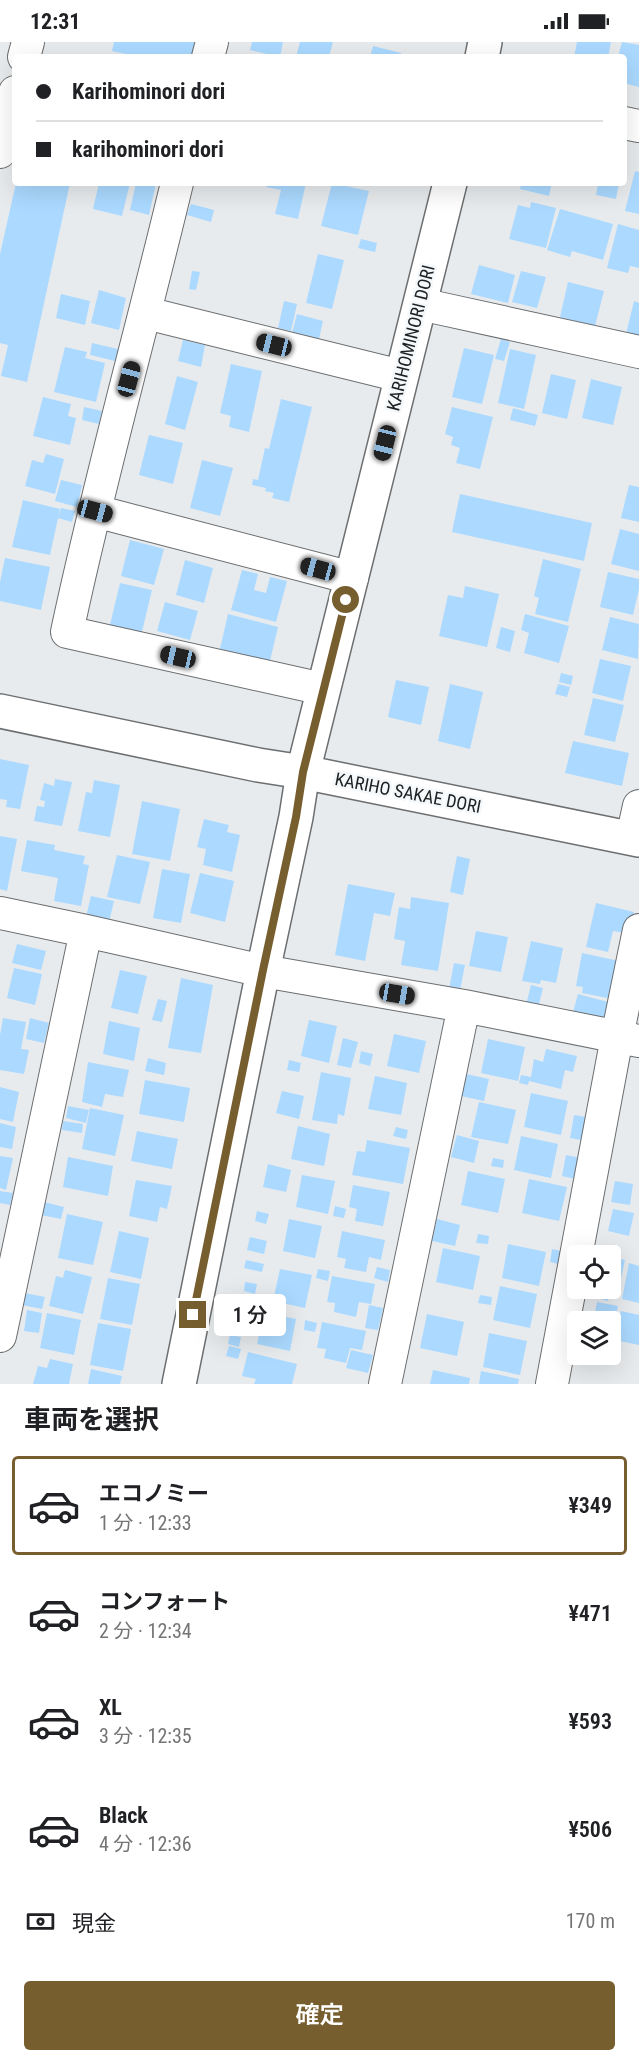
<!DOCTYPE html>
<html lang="ja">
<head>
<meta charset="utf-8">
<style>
  :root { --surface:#fff; --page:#f2f2f2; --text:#202124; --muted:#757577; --line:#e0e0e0; --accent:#775e2f }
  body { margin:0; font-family:"Roboto Condensed","Noto Sans JP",sans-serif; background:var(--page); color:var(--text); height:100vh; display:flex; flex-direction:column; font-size:22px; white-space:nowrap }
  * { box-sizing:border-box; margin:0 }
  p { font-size:20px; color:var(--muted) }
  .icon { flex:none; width:33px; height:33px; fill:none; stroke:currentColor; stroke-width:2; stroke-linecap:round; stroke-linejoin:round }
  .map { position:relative; height:1342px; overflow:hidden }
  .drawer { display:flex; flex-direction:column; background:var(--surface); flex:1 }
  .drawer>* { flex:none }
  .guide { position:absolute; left:12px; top:12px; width:615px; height:132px; border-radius:6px; box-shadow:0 6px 24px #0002; display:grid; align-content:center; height:132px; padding:0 24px; background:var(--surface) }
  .fabs { position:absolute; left:567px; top:1203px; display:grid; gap:12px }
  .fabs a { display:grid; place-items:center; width:54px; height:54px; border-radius:6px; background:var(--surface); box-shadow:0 6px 24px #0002; font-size:30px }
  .end { position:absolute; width:27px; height:27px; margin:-14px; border:8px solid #775e2f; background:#fff; box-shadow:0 0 0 3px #fff }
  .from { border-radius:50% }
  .bubble { position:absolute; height:42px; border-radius:6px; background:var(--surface); box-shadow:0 6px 24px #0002; font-size:20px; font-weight:600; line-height:42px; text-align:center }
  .car { position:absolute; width:18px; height:36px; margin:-18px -9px; border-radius:8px; box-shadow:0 0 4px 2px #0007; background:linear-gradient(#222 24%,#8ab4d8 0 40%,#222 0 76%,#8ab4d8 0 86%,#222 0) }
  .guide b { display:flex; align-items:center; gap:21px; height:57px; font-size:22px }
  .guide b+b { border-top:2px solid var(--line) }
  .guide i { width:15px; height:15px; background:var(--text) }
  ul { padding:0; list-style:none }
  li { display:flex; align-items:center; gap:18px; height:99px; margin:0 12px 9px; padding:0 12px; border:3px solid transparent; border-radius:6px }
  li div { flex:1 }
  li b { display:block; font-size:22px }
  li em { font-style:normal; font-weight:600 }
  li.selected { border-color:var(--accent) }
  li>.icon { width:54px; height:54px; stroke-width:1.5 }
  h2 { padding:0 24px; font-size:27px; line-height:72px }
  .pay { display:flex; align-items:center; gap:15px; height:66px; padding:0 24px; font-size:22px }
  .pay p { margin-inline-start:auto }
  .primary-button { display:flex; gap:12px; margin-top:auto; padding:12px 24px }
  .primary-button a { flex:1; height:69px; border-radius:6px; background:var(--accent); color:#fff; font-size:24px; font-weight:600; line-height:69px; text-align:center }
  .status { display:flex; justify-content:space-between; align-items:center; height:42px; padding:0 30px; background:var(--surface); direction:ltr }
  .status svg { height:16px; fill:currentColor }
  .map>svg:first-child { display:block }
</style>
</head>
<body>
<div class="status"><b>12:31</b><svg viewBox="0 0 49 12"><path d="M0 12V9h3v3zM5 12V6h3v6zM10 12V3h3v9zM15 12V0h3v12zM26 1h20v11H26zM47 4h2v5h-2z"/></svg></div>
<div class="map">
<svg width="639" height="1342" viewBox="0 0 639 1342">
  <rect width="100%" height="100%" fill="#e8ebed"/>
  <path fill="#abd9ff" d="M114 0H197L193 15H139L112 9Z
    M252 0H283L280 15 250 8Z
    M300 0H333L329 15H296Z
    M577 0H611L608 15H574Z
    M622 0 639 3V45L624 41V15H618Z
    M373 4 401 11 400 15H370Z
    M635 129 639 130V172L625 169Z
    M16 141H70L27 340 1 334 8 303 0 301V212Z
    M99 141H130L122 174 93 167Z
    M136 141H156L149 173 130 168Z
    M267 141H306L298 177 275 172 281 148 266 145Z
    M332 141 369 149 358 193 321 184Z
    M521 141H552L549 154 520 147Z
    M598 141H619L616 157 596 153Z
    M531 160 556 166 546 206 509 197 518 163 530 166Z
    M191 162 214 168 211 180 187 173Z
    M560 167 613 182 603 218 572 209 570 215 547 208Z
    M618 182 639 188V226L630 224 628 231 607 226Z
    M361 197 377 201 375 210 358 206Z
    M318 212 344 218 332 267 306 261Z
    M479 223 515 233 508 261 471 252Z
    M192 229 200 230 196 248 189 247Z
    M521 229 546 235 537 266 512 260Z
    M568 240 604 249 595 284 560 275Z
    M99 248 126 256 119 288 91 281Z
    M61 252 90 259 85 283 56 276Z
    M284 259 297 262 291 289 278 286Z
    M634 259 639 261V295L626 292Z
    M297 272 323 279 319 297 292 291Z
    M501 297 510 300 504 319 495 317Z
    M183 298 205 303 201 325 178 319Z
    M92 301 118 307 115 319 90 313Z
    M65 305 87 310 85 316 105 321 96 360 54 350Z
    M464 306 494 313 482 362 452 355Z
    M510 307 536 313 524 367 498 361Z
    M231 322 262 329 249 390 229 385 231 374 220 371Z
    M551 332 576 338 567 377 542 371Z
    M177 334 198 340 185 388 165 382Z
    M591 337 622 345 613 383 582 376Z
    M43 355 71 362 68 374 76 376 70 403 33 394Z
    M281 357 312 365 289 460 272 456 274 451 265 449 266 446 252 443 253 437 258 438 265 406 269 407Z
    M84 365 102 369 99 382 82 378Z
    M452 365 493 375 480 427 456 421 460 406 451 403 453 395 445 392Z
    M513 366 538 373 535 384 510 378Z
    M149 393 183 401 173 442 139 433Z
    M46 412 64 417 55 452 25 444 32 418 43 421Z
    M202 418 233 426 220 474 190 466Z
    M61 438 82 443 77 465 55 459Z
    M629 443 639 445V480L621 476Z
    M460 452 592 481 584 519 452 490Z
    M23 458 60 467 50 513 12 505Z
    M61 466 75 469 72 480 58 476Z
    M620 487 639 492V529L611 522Z
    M130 498 164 507 154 543 121 534Z
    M5 516 50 525 41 568 0 559V540Z
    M543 517 581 527 568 580 535 572 539 556 534 554Z
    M185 518 213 526 204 561 176 553Z
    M242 528 258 532 254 548 266 551 270 535 287 539 276 580 231 568Z
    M608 530 639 537V547L633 573 600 565Z
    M120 541 152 548 141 594 109 587Z
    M465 544 499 552 487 605 439 594 448 553 463 556Z
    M165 560 198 569 190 598 157 589Z
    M228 572 278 585 270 619 220 607Z
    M525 572 569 584 559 621 524 611 529 591 521 588Z
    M610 575 639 582 638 617 602 608Z
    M501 585 515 589 510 610 496 606Z
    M600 617 631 624 623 659 592 651Z
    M561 631 573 634 571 643 559 640Z
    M396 638 429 645 421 683 388 675Z
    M450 642 483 650 470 707 438 699Z
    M558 642 570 645 567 655 555 652Z
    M593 656 624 663 615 700 584 693Z
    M573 699 629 711 622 744 565 731Z
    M0 717 29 723 20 767 6 765 7 758 0 757Z
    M55 737 72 740 62 784 34 779 37 764 44 765 45 759 40 758 44 741 54 744Z
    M94 738 120 743 110 795 78 789 86 750 92 751Z
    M142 759 180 767 170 819 132 812Z
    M204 777 229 783 227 790 240 793 232 830 203 823 206 807 197 805Z
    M0 794 17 797 7 849 0 847Z
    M27 798 55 803 54 808 85 814 83 822 89 823 81 864 54 859 58 836 21 829Z
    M117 813 150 820 140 862 107 855Z
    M457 814 470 817 463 853 450 850Z
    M162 827 190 832 181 881 153 876Z
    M200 831 234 839 225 880 190 871Z
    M348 842 395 851 390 874 374 871 365 919 335 913Z
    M91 854 114 859 109 880 86 875Z
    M411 855 449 861 438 929 401 923 405 899 394 897 399 865 410 867Z
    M596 861 634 870 630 892 613 889 608 910 586 905Z
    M476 889 508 895 501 930 469 924Z
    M531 899 563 906 556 941 541 938 540 942 522 939Z
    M17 902 46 909 41 928 12 921Z
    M582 911 624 920 617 958 582 951 583 945 576 944Z
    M454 921 465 923 460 948 449 947Z
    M14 926 42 932 35 963 7 956Z
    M120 928 147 934 138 972 111 966Z
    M181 936 213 943 201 1011 168 1006Z
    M531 943 543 946 538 966 526 963Z
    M578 952 608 960 603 981 572 974Z
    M158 957 167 959 162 980 152 978Z
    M3 976 26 980 21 1007 29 1008 24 1032 0 1028V993Z
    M30 976 49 981 44 1001 26 997Z
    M309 978 337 984 329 1021 301 1014Z
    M109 979 140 986 134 1019 103 1012Z
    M394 992 426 999 419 1031 387 1024Z
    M343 996 358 1000 351 1026 337 1023Z
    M488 997 525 1005 518 1039 481 1031Z
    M546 1007 577 1014 573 1030 565 1028 561 1047 529 1039 528 1043 519 1041 521 1033 531 1035 534 1017 543 1020Z
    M361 1009 373 1012 370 1024 359 1021Z
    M148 1016 166 1021 164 1033 145 1029Z
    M289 1018 301 1021 299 1030 287 1028Z
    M88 1020 129 1028 123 1055 105 1052 102 1065 82 1060Z
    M321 1030 351 1036 344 1074 338 1072 337 1082 312 1078Z
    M466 1032 489 1037 484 1059 461 1054Z
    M375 1034 407 1041 401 1073 368 1067Z
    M145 1038 190 1046 184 1080 139 1072Z
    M0 1045 19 1050 13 1080 0 1077Z
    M282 1049 304 1054 299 1077 276 1071Z
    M531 1051 568 1059 561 1093 524 1085Z
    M479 1060 516 1068 508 1102 471 1095Z
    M68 1064 89 1068 86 1081 66 1076Z
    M90 1066 124 1073 115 1114 82 1107Z
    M574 1073 592 1076 587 1099 570 1096Z
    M63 1079 83 1082 82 1091 62 1088Z
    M0 1081 16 1085 12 1107 0 1105Z
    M298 1084 330 1092 324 1124 291 1117Z
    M396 1085 408 1088 406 1097 393 1094Z
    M137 1089 178 1097 172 1127 131 1119Z
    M457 1093 479 1099 474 1121 451 1115Z
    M521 1094 558 1102 551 1136 514 1128Z
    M367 1098 410 1106 403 1142 352 1133 357 1109 365 1110Z
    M566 1113 585 1117 580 1138 562 1134Z
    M0 1114 13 1116 6 1148 0 1146Z
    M68 1115 113 1124 108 1154 63 1145Z
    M493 1116 504 1118 503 1126 491 1124Z
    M268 1122 291 1128 286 1150 263 1145Z
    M468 1129 505 1137 498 1171 461 1163Z
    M302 1133 335 1139 328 1172 296 1165Z
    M529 1137 567 1145 559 1179 522 1171Z
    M136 1138 172 1144 167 1167 160 1165 157 1180 129 1174Z
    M615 1139 633 1142 630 1163 611 1160Z
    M353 1143 390 1150 383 1184 355 1179 357 1167 349 1165Z
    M0 1149 13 1151 10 1163 0 1161Z
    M44 1160 64 1165 61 1177 41 1173Z
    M335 1164 346 1167 344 1176 333 1174Z
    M613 1167 634 1171 629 1194 608 1189Z
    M257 1169 269 1172 266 1182 255 1179Z
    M67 1172 103 1180 93 1223 58 1216Z
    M289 1177 322 1184 315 1216 283 1209Z
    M437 1177 460 1183 455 1204 432 1199Z
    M119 1189 149 1196 141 1237 110 1230Z
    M342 1189 385 1198 381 1218 369 1215 366 1230 344 1226 346 1217 337 1215Z
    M478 1192 489 1194 488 1202 476 1201Z
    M250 1195 267 1199 264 1212 247 1208Z
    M508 1202 546 1210 539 1244 502 1236Z
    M443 1206 480 1214 473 1248 436 1240Z
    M552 1207 569 1211 566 1224 550 1220Z
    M610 1215 625 1218 620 1241 610 1239Z
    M246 1218 264 1222 262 1230 244 1226Z
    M629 1221 639 1224V1261L622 1257Z
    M377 1225 390 1228 388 1240 374 1236Z
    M280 1227 312 1233 305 1266 273 1259Z
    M318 1227 330 1229 328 1239 316 1236Z
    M65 1228 92 1235 83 1272 49 1264 56 1234 63 1236Z
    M332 1234 375 1242 371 1262 359 1260 356 1275 334 1270 335 1261 327 1260Z
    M108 1236 140 1242 132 1283 100 1277Z
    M245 1240 257 1242 255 1252 244 1249Z
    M500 1244 537 1252 530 1286 493 1278Z
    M599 1246 610 1248 608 1259 597 1256Z
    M25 1251 45 1255 42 1267 22 1263Z
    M480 1253 492 1255 491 1263 478 1261Z
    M597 1260 618 1264 613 1287H610V1280H593Z
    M369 1263 383 1266 378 1288 365 1286Z
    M27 1268 42 1271 39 1291 24 1289Z
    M621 1269 639 1273V1303L615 1298Z
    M264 1270 296 1277 290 1309 257 1302Z
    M47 1271 81 1278 74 1313 40 1306Z
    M427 1272 464 1280 457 1314 420 1306Z
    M305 1278 317 1281 315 1290 304 1288Z
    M322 1280 366 1289 362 1308 350 1306 346 1321 324 1316 326 1307 317 1306Z
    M98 1281 131 1287 123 1329 90 1323Z
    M489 1291 527 1299 520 1333 483 1325Z
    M230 1293 241 1295 239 1305 228 1302Z
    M229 1304 241 1307 238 1317 226 1314Z
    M351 1308 373 1313 368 1331 346 1326Z
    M248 1310 297 1322 292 1342H254L256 1337 242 1334Z
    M50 1317 73 1322 69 1342H33L38 1324 47 1326Z
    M91 1327 122 1334 120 1342H88Z
    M433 1328 470 1336 469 1342H430Z
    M481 1329 519 1337 518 1342H479Z"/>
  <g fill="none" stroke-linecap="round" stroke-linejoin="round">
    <defs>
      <path id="street" d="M24 15 28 0
        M208 15 212 0
        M624 81 639 84
        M0 110 15 50
        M177 141C141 291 99 439 67 590L323 647
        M420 262 639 310
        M146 271 401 334
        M95 469 352 536
        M632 796 639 764
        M0 871 86 889 263 929 464 964 639 999
        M0 1294 86 889
        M385 1342 464 964
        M552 1342 617 995 639 888"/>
      <path id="secondary" d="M482 15 485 0
        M0 669 258 723 303 730 639 798
        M179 1342 263 929 296 775 303 730 450 141"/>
    </defs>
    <use href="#street" stroke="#6c6e70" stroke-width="34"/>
    <use href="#secondary" stroke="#6c6e70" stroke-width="36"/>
    <use href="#street" stroke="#fff" stroke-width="32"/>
    <use href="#secondary" stroke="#fff" stroke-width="33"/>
  </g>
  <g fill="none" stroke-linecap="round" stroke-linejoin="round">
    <path stroke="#775e2f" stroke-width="8" d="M193 1273 263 928 296 775 303 730 346 558"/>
  </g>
  <g text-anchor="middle" stroke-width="5" stroke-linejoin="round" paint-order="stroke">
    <g font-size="18" fill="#202122" stroke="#f5f8fa">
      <text transform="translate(411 296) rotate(-76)" y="6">KARIHOMINORI DORI</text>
      <text transform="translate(408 751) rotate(11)" y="6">KARIHO SAKAE DORI</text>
    </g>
  </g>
</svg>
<div class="fabs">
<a><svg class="icon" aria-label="locate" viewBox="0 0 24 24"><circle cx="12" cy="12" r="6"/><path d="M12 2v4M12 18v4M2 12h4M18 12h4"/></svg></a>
<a><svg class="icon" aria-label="layers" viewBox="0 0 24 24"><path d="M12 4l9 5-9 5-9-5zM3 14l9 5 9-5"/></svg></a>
</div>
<i class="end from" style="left:346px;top:558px"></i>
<i class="end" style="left:193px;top:1273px"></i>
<div class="bubble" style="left:214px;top:1252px;width:72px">1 分</div>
<i class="car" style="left:274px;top:303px;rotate:284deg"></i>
<i class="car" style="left:129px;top:337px;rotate:15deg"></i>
<i class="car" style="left:385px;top:401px;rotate:194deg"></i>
<i class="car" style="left:95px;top:469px;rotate:105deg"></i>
<i class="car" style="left:318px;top:527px;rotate:285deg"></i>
<i class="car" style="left:178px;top:615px;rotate:283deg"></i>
<i class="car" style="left:397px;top:952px;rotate:100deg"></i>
<div class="guide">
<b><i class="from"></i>Karihominori dori</b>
<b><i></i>karihominori dori</b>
</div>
</div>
<section class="drawer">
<h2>車両を選択</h2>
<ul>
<li class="selected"><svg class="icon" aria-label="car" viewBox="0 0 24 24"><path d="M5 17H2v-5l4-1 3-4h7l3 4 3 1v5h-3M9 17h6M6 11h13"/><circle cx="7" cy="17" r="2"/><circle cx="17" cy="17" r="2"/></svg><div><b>エコノミー</b><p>1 分 · 12:33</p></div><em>¥349</em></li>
<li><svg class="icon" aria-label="car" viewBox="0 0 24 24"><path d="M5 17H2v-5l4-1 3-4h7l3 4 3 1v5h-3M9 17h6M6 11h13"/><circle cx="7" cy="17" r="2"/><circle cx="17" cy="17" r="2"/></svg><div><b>コンフォート</b><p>2 分 · 12:34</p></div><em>¥471</em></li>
<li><svg class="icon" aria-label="car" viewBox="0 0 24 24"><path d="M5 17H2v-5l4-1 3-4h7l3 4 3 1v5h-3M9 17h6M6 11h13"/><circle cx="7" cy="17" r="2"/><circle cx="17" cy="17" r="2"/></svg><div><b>XL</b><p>3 分 · 12:35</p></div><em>¥593</em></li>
<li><svg class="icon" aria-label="car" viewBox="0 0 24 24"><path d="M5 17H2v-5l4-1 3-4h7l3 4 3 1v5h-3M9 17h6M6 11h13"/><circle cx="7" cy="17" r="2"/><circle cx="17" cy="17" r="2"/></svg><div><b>Black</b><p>4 分 · 12:36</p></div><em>¥506</em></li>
</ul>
<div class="pay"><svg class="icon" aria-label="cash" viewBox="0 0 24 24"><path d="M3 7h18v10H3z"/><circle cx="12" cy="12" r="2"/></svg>現金<p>170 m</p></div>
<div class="primary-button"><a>確定</a></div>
</section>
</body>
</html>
